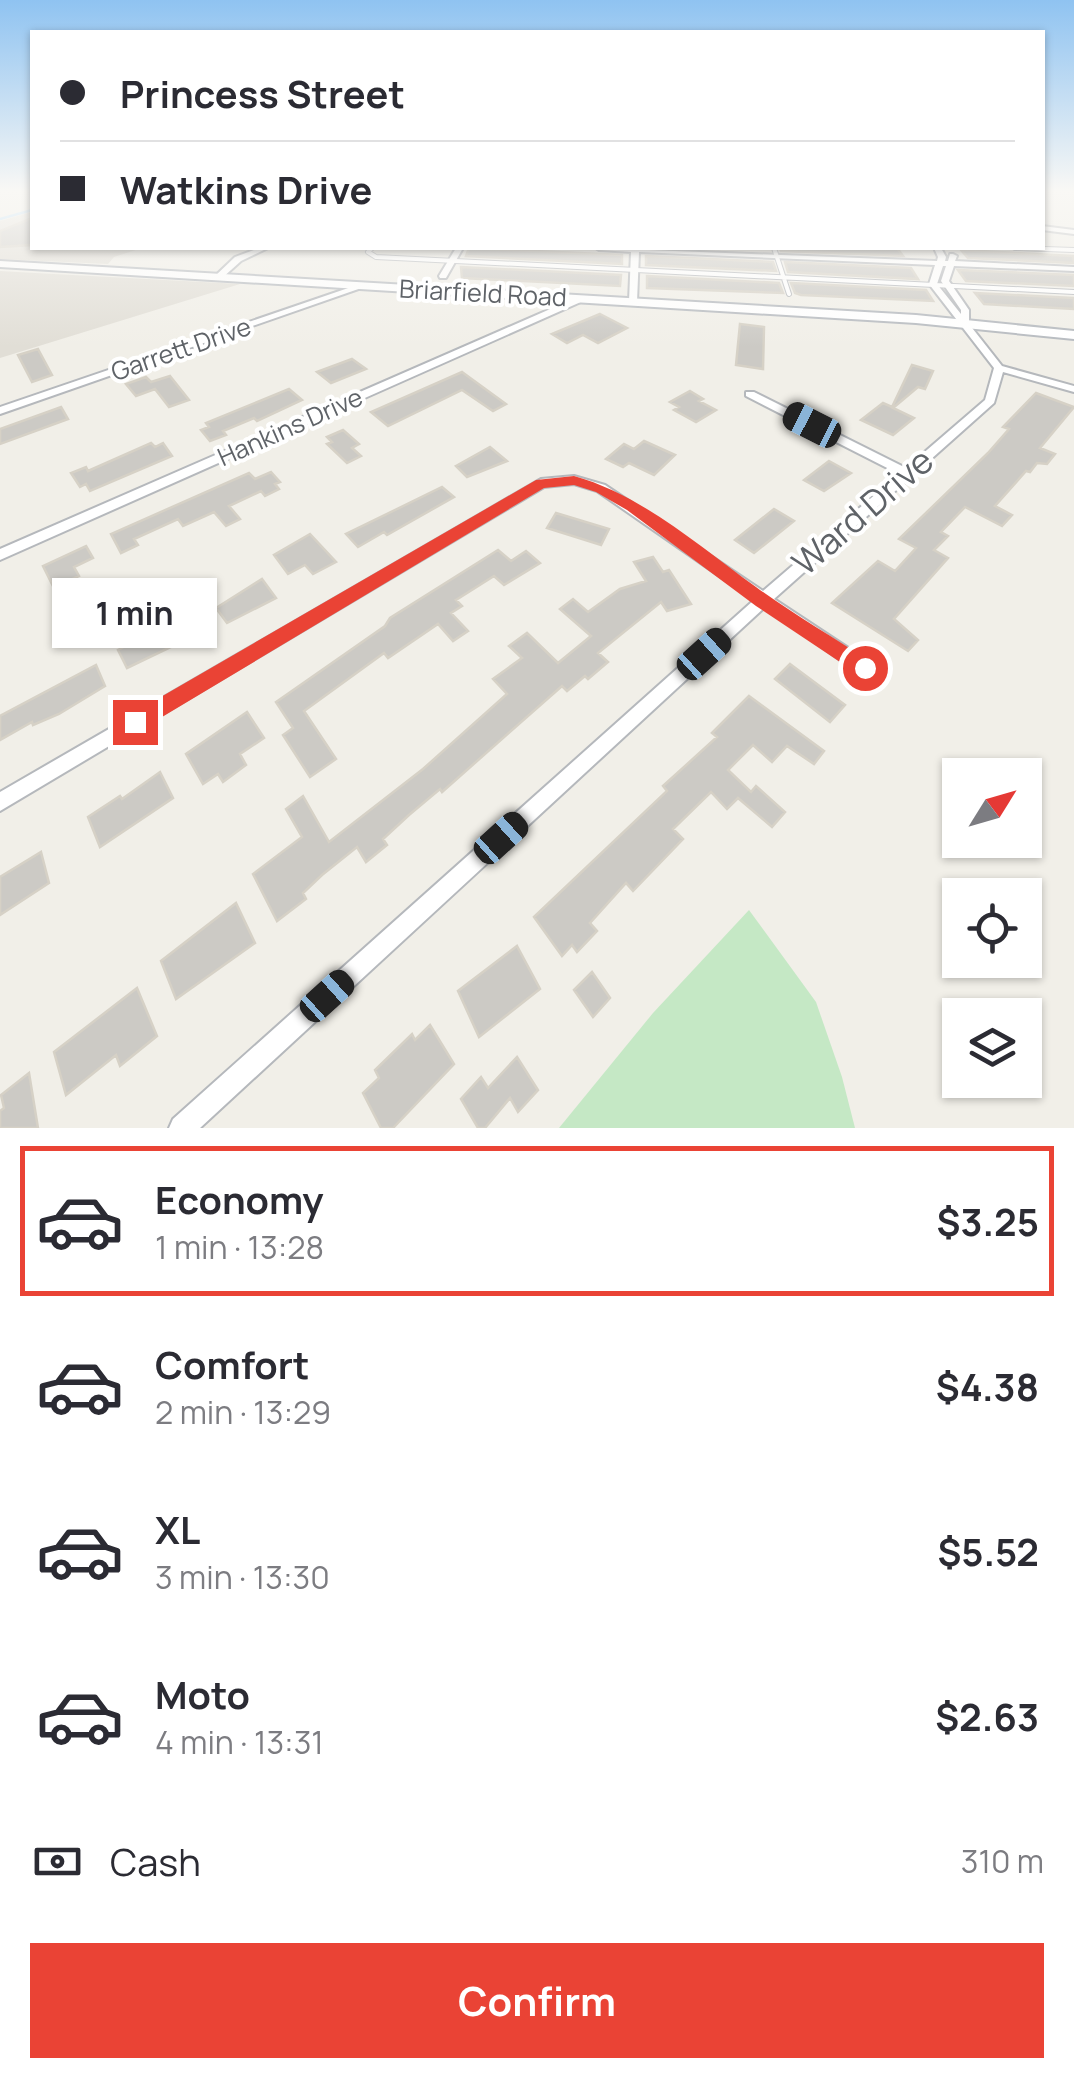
<!DOCTYPE html>
<html lang="en">
<head>
<meta charset="utf-8">
<style>
  :root { --surface:#fff; --page:#f2f2f3; --text:#2b2b33; --muted:#7c7c81; --line:#e1e1e2; --accent:#ea4335 }
  body { margin:0; font-family:Manrope,sans-serif; background:var(--page); color:var(--text); height:100vh; display:flex; flex-direction:column; font-size:38px; white-space:nowrap }
  * { box-sizing:border-box; margin:0 }
  p { font-size:32px; color:var(--muted) }
  .icon { flex:none; width:55px; height:55px; fill:none; stroke:currentColor; stroke-width:2; stroke-linecap:round; stroke-linejoin:round }
  .map { position:relative; height:1128px; overflow:hidden }
  .sheet { display:flex; flex-direction:column; background:var(--surface); flex:1 }
  .sheet>* { flex:none }
  .top-card { position:absolute; left:30px; top:30px; width:1015px; height:220px; border-radius:0px; box-shadow:0 2px 8px #0004; display:grid; align-content:center; height:220px; padding:0 30px; background:var(--surface) }
  .needle { width:65px; rotate:53deg }
  .fabs { position:absolute; left:942px; top:758px; display:grid; gap:20px }
  .fabs a { display:grid; place-items:center; width:100px; height:100px; border-radius:0px; background:var(--surface); box-shadow:0 2px 8px #0004; font-size:50px }
  .end { position:absolute; width:45px; height:45px; margin:-22px; border:12px solid #ea4335; background:#fff; box-shadow:0 0 0 5px #fff }
  .from { border-radius:50% }
  .bubble { position:absolute; height:70px; border-radius:0px; background:var(--surface); box-shadow:0 2px 8px #0004; font-size:32px; font-weight:700; line-height:70px; text-align:center }
  .car { position:absolute; width:30px; height:60px; margin:-30px -15px; border-radius:12px; box-shadow:0 0 8px 2px #0007; background:linear-gradient(#222 24%,#8ab4d8 0 40%,#222 0 76%,#8ab4d8 0 86%,#222 0) }
  .top-card b { display:flex; align-items:center; gap:35px; height:95px; font-size:38px }
  .top-card b+b { border-top:2px solid var(--line) }
  .top-card i { width:25px; height:25px; background:var(--text) }
  ul { padding:18px 0 0; list-style:none }
  li { display:flex; align-items:center; gap:30px; height:150px; margin:0 20px 15px; padding:0 10px; border:5px solid transparent; border-radius:0px }
  li div { flex:1 }
  li b { display:block; font-size:38px }
  li em { font-style:normal; font-weight:700 }
  li.selected { border-color:var(--accent) }
  li>.icon { width:90px; height:90px; stroke-width:1.5 }
  .pay { display:flex; align-items:center; gap:25px; height:110px; padding:0 30px; font-size:38px }
  .pay p { margin-inline-start:auto }
  .primary-button { display:flex; gap:20px; margin-top:auto; padding:20px 30px }
  .primary-button a { flex:1; height:115px; border-radius:0px; background:var(--accent); color:#fff; font-size:40px; font-weight:700; line-height:115px; text-align:center }
  .map>svg:first-child { display:block }
</style>
</head>
<body>
<div class="map">
<svg width="1074" height="1128" viewBox="0 0 1074 1128">
  <rect width="100%" height="100%" fill="#f1efe8"/>
  <path fill="#e1ded6" d="M32 212V248H142L114 257 108 264 0 259V221Z
    M0 271 35 273 240 284 0 358Z"/>
  <path fill="#c5e8c5" d="M749 910 816 1002 842 1077 855 1128H559L653 1013Z"/>
  <g fill="none" stroke-linecap="round" stroke-linejoin="round">
    <path stroke="#aadaff" stroke-width="2.5" d="M0 219 32 210"/>
  </g>
  <path fill="#cccac5" stroke="#d6d1c6" stroke-width="2.5" d="M32 218V245L0 247V231Z
    M469 248 622 255V264L466 256Z
    M780 248H897L903 256 781 251Z
    M961 250 1073 256 1074 263 968 258Z
    M646 256 773 262 776 271 646 265Z
    M785 262 911 268 918 279 788 272Z
    M461 267 621 275 620 286 462 278Z
    M958 270 1074 275V286L966 281Z
    M647 276 779 283 783 293 647 288Z
    M791 283 926 290 933 301 801 295 795 293Z
    M975 293 1074 298V309L984 304Z
    M600 314 627 328 598 343 583 335 567 343 552 334Z
    M740 324 764 327 763 369 736 365Z
    M38 349 52 375 32 382 18 355Z
    M352 359 366 369 331 383 317 372Z
    M912 365 933 371 925 389 918 387 893 408 914 418 893 435 861 420 883 403 892 407Z
    M462 372 506 404 493 411 462 390 388 426 371 412Z
    M170 376 189 400 169 407 155 389 136 396 126 384 146 377 151 382Z
    M289 389 302 400 257 421 254 418 223 431 226 435 210 441 201 430 209 427 206 423Z
    M690 391 703 399 699 401 716 410 696 422 674 410 679 407 670 402Z
    M1036 393 1074 407 1040 448 1055 454 1047 464 1037 463 1030 472 1026 471 995 506 1012 515 1002 526 965 507 941 532 948 536 934 550 948 558 894 619 918 640 908 651 832 603 878 561 895 571 916 548 899 539 988 453 1009 429 1003 427Z
    M61 407 68 419 0 444V429Z
    M343 430 359 444 352 448 361 456 347 463 327 444 332 442 327 437Z
    M644 441 675 455 654 475 629 463 623 467 606 459 624 444 634 449Z
    M151 443 155 447 163 443 172 456 90 491 86 484 80 487 71 473 86 467 88 471Z
    M490 447 507 461 467 477 456 466Z
    M829 461 851 473 824 491 804 480Z
    M271 472 280 482 275 484 279 489 265 496 261 491 229 506 240 519 226 526 214 512 183 526 178 519 134 539 138 545 121 553 111 534 249 473 255 479Z
    M442 487 454 497 387 535 384 532 358 547 346 534Z
    M774 509 794 521 754 553 735 540Z
    M556 513 609 529 601 545 547 528Z
    M310 534 336 562 313 574 305 565 288 574 274 555Z
    M86 546 93 558 74 567 79 576 54 588 43 566Z
    M498 550 511 561 526 551 540 563 504 585 494 576 456 600 462 606 451 613 468 631 453 641 438 624 388 658 384 653 304 711 336 759 310 777 283 735 293 728 276 702 385 626 390 618Z
    M653 557 663 572 669 570 691 604 667 611 661 602 598 653 608 662 588 679 585 676 567 691 562 686 442 792 440 789 409 815 383 839 387 845 366 862 357 847 322 875 303 893 306 899 277 921 253 874 302 837 286 809 303 796 329 842 423 769 507 694 493 679 522 658 509 646 527 633 558 663 591 636 560 609 573 599 588 612 620 589 646 581 634 562Z
    M262 579 276 598 227 623 216 608Z
    M183 605 200 633 127 668 118 650 159 628 155 620Z
    M790 664 845 705 830 722 775 679Z
    M96 665 105 686 59 714 33 725 32 722 0 740V716Z
    M749 696 824 751 814 764 787 746 772 762 753 745 728 770 751 792 756 786 785 812 772 827 738 798 727 809 711 792 673 829 683 839 633 891 626 883 590 923 597 931 577 952 572 945 562 956 534 917 667 791 663 786 717 737 712 733Z
    M247 712 264 738 240 754 246 765 223 782 218 774 203 784 186 754Z
    M160 772 173 798 100 847 88 817 120 796 122 799Z
    M41 852 49 883 0 915V877Z
    M236 903 255 943 176 999 161 961Z
    M517 946 540 989 479 1037 458 991Z
    M592 972 610 998 593 1017 574 990Z
    M137 988 157 1036 120 1066 116 1055 66 1095 54 1052Z
    M430 1025 454 1064 393 1128H381L363 1093 379 1078 375 1070 412 1034 415 1040Z
    M517 1057 538 1090 518 1112 510 1098 485 1128H478L461 1099 481 1077 488 1088Z
    M29 1073 38 1128H0V1111L4 1108 1 1095Z"/>
  <g fill="none" stroke-linecap="round" stroke-linejoin="round">
    <defs>
      <path id="service" d="M372 248 368 252 376 257 1074 292
        M774 248 789 294
        M1015 248 1074 250"/>
      <path id="minor" d="M1042 226 1074 230V234L1042 230Z
        M259 248H268L241 261 221 279 214 277 235 257Z
        M456 248H463L446 278H440L439 276Z
        M596 248 937 261 938 257 934 248H941L946 257 945 261H948L950 254H953L957 256 955 261 1074 267V271L954 266 949 281 969 310V324L1002 366 1074 386V392L1003 372 994 403 774 599 871 663 873 668 871 673 865 675 859 673 765 607 200 1128H169L173 1119 754 600 597 491 574 484 544 487 0 811V792L541 479 574 476 605 485 763 591 899 474 746 396V392H754L906 468 985 400 994 368 929 284 935 265 639 252 637 302 633 305 629 302 631 252 599 250ZM943 266H946L941 281 961 310V314L937 284Z
        M360 284 367 286 0 414V407Z
        M580 296 584 299 583 301 0 560V549Z"/>
      <path id="secondary" d="M0 261 916 315 1074 331V339L916 323 0 267Z"/>
    </defs>
    <use href="#service" stroke="#b5b8bc" stroke-width="6"/>
    <use href="#minor" stroke="#b5b8bc" stroke-width="4"/>
    <use href="#secondary" stroke="#b6babf" stroke-width="4"/>
    <use href="#service" stroke="#fff" stroke-width="4"/>
    <use href="#minor" fill="#fff" fill-rule="evenodd"/>
    <use href="#secondary" fill="#fff" fill-rule="evenodd"/>
  </g>
  <linearGradient id="sky" x2="0" y2="1"><stop stop-color="#8fc3f1"/><stop offset="0.55" stop-color="#f9f8f5"/><stop offset="1" stop-color="#f9f8f5" stop-opacity="0"/></linearGradient>
  <rect width="1074" height="347" fill="url(#sky)"/>
  <path fill="#ea4335" d="M574 476C642 495 699 546 756 587 793 614 833 637 871 662V674H858L756 606 627 510 596 492 574 485 544 488 142 729H128V716L536 480Z"/>
  <g text-anchor="middle" stroke-width="8" stroke-linejoin="round" paint-order="stroke">
    <g font-size="25" fill="#5f6368" stroke="#fff">
      <text transform="translate(483 293) rotate(3)" y="9">Briarfield Road</text>
      <text transform="translate(181 349) rotate(-19)" y="9">Garrett Drive</text>
      <text transform="translate(290 427) rotate(-24)" y="9">Hankins Drive</text>
    </g>
    <g font-size="35" fill="#5f6368" stroke="#fff">
      <text transform="translate(863 512) rotate(-41)" y="12">Ward Drive</text>
    </g>
  </g>
</svg>
<div class="fabs">
<a><svg class="needle" viewBox="-14 -14 28 28"><path d="M0-13l5 13h-10z" fill="#e53935"/><path d="M0 13l5-13h-10z" fill="#7c7c81"/></svg></a>
<a><svg class="icon" aria-label="locate" viewBox="0 0 24 24"><circle cx="12" cy="12" r="6"/><path d="M12 2v4M12 18v4M2 12h4M18 12h4"/></svg></a>
<a><svg class="icon" aria-label="layers" viewBox="0 0 24 24"><path d="M12 4l9 5-9 5-9-5zM3 14l9 5 9-5"/></svg></a>
</div>
<i class="end from" style="left:865px;top:668px"></i>
<i class="end" style="left:135px;top:722px"></i>
<div class="bubble" style="left:52px;top:578px;width:165px">1 min</div>
<i class="car" style="left:812px;top:425px;rotate:297deg"></i>
<i class="car" style="left:704px;top:654px;rotate:48deg"></i>
<i class="car" style="left:501px;top:838px;rotate:48deg"></i>
<i class="car" style="left:327px;top:996px;rotate:48deg"></i>
<div class="top-card">
<b><i class="from"></i>Princess Street</b>
<b><i></i>Watkins Drive</b>
</div>
</div>
<section class="sheet">
<ul>
<li class="selected"><svg class="icon" aria-label="car" viewBox="0 0 24 24"><path d="M5 17H2v-5l4-1 3-4h7l3 4 3 1v5h-3M9 17h6M6 11h13"/><circle cx="7" cy="17" r="2"/><circle cx="17" cy="17" r="2"/></svg><div><b>Economy</b><p>1 min · 13:28</p></div><em>$3.25</em></li>
<li><svg class="icon" aria-label="car" viewBox="0 0 24 24"><path d="M5 17H2v-5l4-1 3-4h7l3 4 3 1v5h-3M9 17h6M6 11h13"/><circle cx="7" cy="17" r="2"/><circle cx="17" cy="17" r="2"/></svg><div><b>Comfort</b><p>2 min · 13:29</p></div><em>$4.38</em></li>
<li><svg class="icon" aria-label="car" viewBox="0 0 24 24"><path d="M5 17H2v-5l4-1 3-4h7l3 4 3 1v5h-3M9 17h6M6 11h13"/><circle cx="7" cy="17" r="2"/><circle cx="17" cy="17" r="2"/></svg><div><b>XL</b><p>3 min · 13:30</p></div><em>$5.52</em></li>
<li><svg class="icon" aria-label="car" viewBox="0 0 24 24"><path d="M5 17H2v-5l4-1 3-4h7l3 4 3 1v5h-3M9 17h6M6 11h13"/><circle cx="7" cy="17" r="2"/><circle cx="17" cy="17" r="2"/></svg><div><b>Moto</b><p>4 min · 13:31</p></div><em>$2.63</em></li>
</ul>
<div class="pay"><svg class="icon" aria-label="cash" viewBox="0 0 24 24"><path d="M3 7h18v10H3z"/><circle cx="12" cy="12" r="2"/></svg>Cash<p>310 m</p></div>
<div class="primary-button"><a>Confirm</a></div>
</section>
</body>
</html>
